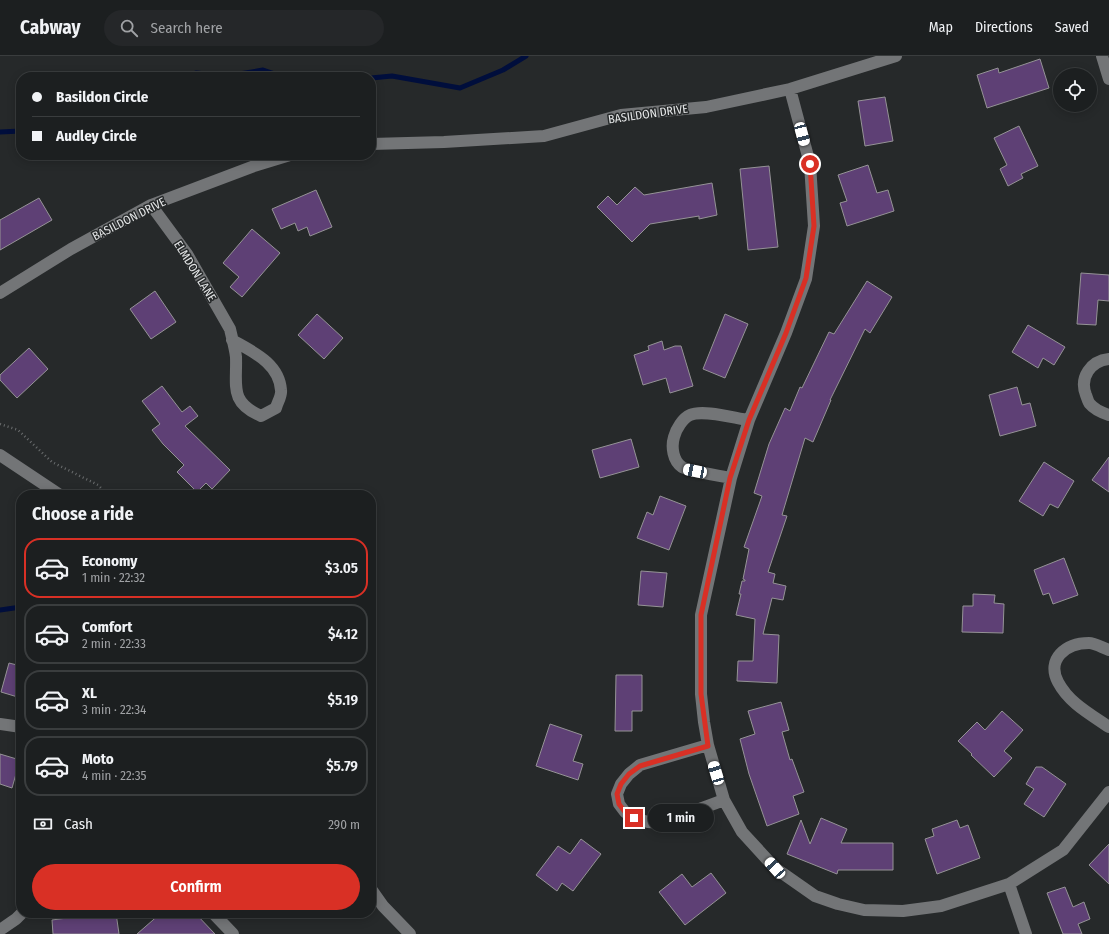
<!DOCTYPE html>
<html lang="en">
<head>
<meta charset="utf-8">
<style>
  :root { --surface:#1c1f20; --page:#252729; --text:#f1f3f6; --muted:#a0a2a5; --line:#3a3d3e; --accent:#d93025 }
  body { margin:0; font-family:"Fira Sans Condensed",sans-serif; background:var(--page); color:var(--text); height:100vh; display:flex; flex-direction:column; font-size:15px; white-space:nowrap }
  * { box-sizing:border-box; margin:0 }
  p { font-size:13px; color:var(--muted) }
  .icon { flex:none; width:22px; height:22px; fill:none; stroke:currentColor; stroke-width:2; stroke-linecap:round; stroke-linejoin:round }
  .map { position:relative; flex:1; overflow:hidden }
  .drawer { position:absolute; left:16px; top:434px; width:360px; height:428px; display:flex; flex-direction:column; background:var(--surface); border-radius:16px; box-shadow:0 2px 10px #0003,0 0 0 1px var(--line) }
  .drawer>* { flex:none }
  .banner { position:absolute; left:16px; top:16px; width:360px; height:88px; border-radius:16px; box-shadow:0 2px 10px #0003,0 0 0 1px var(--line); display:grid; align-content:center; height:88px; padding:0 16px; background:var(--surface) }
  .controls { position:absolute; left:1053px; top:12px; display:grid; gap:8px }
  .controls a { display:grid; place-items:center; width:44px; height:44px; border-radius:50%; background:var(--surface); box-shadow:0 2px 10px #0003,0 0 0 1px var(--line); font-size:20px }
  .end { position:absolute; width:18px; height:18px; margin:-9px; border:5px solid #d93025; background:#fff; box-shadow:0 0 0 2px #fff }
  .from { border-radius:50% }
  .bubble { position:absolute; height:28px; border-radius:14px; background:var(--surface); box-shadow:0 2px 10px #0003,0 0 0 1px var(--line); font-size:13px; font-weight:600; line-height:28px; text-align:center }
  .car { position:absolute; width:12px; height:24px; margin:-12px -6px; border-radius:5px; box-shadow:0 0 3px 1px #0007; background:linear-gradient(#fff 24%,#345 0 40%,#fff 0 76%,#345 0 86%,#fff 0) }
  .banner b { display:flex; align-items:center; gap:14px; height:38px; font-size:15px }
  .banner b+b { border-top:1px solid var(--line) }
  .banner i { width:10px; height:10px; background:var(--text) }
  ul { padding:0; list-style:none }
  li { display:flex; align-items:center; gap:12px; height:60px; margin:0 8px 6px; padding:0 8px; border:2px solid var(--line); border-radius:16px }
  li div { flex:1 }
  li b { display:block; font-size:15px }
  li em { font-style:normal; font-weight:600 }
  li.selected { border-color:var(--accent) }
  li>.icon { width:36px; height:36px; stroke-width:1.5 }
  h2 { padding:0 16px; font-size:18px; line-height:48px }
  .pay { display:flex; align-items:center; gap:10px; height:44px; padding:0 16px; font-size:15px }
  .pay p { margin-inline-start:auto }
  .action { display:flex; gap:8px; margin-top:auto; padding:8px 16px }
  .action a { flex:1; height:46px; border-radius:24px; background:var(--accent); color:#fff; font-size:16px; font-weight:600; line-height:46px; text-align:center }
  header { display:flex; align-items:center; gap:24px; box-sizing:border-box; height:56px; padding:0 20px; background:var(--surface); border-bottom:1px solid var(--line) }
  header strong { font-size:19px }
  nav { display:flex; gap:22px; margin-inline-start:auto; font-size:14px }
  .search { width:280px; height:36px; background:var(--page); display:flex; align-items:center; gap:10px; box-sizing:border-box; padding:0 14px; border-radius:22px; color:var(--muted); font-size:15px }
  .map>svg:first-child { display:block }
</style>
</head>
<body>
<header>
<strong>Cabway</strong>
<div class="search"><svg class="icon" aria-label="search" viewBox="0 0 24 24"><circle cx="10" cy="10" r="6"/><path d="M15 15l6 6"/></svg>Search here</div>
<nav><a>Map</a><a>Directions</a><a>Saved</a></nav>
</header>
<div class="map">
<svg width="1109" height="878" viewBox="0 0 1109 878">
  <rect width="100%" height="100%" fill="#26292a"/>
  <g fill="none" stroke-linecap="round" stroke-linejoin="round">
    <path stroke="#000e3c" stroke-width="5" d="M189 21 196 17 227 20 263 14 284 21
      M371 22 392 20 460 32 503 14 526 0
      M0 76 21 75
      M0 554 21 551"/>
  </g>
  <path fill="#5e4075" stroke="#959396" d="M1040 3 1049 32 987 52 977 19 998 12 999 17Z
    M885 41 893 85 865 90 858 45Z
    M1019 70 1038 110 1021 118 1023 122 1008 130 1000 113 1007 109 994 82Z
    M868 109 877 137 888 134 894 155 847 170 840 147 847 145 838 119Z
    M769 110 778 191 748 194 740 113Z
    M712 127 717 159 699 163V160L650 168 632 186 597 151 608 140 617 149 635 131 644 139Z
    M316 134 332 171 310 180 307 171 298 175 295 167 281 173 272 153Z
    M39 142 52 164 0 194V164Z
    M252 173 280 197 242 241 230 231 239 221 223 207Z
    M1081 217 1109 219V245L1098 244 1096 269 1077 268Z
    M867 225 892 241 870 277 865 273 830 344H831L813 386 805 382 782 459 787 460 768 516 775 518 773 527 786 530 783 544 772 542 763 578 779 579 777 627 737 625 738 605H753L755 563 736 559 741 538H739L742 525H745V524L743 523 749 493 744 491 762 440 754 437 769 388 785 352 790 355 800 331 802 332 829 276 834 278Z
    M155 235 176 266 151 283 130 253Z
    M317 258 343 282 324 303 298 279Z
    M725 258 748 268 725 322 703 313Z
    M1028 269 1065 291 1054 309 1043 302 1038 312 1012 296Z
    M662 285 664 294 675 290H681L693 330 670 337 666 322 643 329 634 299 649 294 648 290Z
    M29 292 48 313 17 342 0 324V319Z
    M162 330 182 356 190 350 198 360 185 370 230 414 212 433 206 427 197 436 177 416 184 409 163 388 152 374 160 368 142 345Z
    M1017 331 1022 349 1030 347 1036 370 1000 380 989 339Z
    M631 383 639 411 600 422 592 394Z
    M1109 401V436L1092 424Z
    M1044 406 1074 425 1058 452 1050 448 1043 460 1019 445Z
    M660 440 686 450 669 494 637 482 647 456 653 459Z
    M1064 502 1078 539 1053 548 1049 537 1043 539 1034 514Z
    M641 515 667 517 663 551 638 549Z
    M973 538 995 539 994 547 1004 548 1003 577 962 576 963 550H973Z
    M9 607 21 610V642L1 636Z
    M616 619H642V655H632V675H615Z
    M781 646 789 674 782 676 790 704 792 703 804 736 793 740 799 758 767 770 749 718 740 683 755 678 748 655Z
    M1002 655 1023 674 1004 695 1012 702 994 721 971 699 972 698 958 685 977 666 985 674Z
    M550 668 582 679 573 705 583 708 578 724 536 710Z
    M0 698 20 704 12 732 0 728Z
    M1036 711H1042L1066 728 1044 761 1024 748 1034 733 1026 728Z
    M821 762 847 773 841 787H893V814H838L837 818 787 798 801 764 810 788Z
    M957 764 960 772 968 769 980 802 937 818 925 783 934 780 932 773Z
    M581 783 601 798 573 835 562 827 557 835 536 819 558 790 570 798Z
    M1109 788V828L1089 809Z
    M711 817 726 837 685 869 659 836 682 818 692 831Z
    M1065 831 1073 851 1084 846 1090 863 1078 868 1082 878H1063L1047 837Z
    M105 857H116L119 878H53L52 864Z
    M161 857H195L215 878H137Z"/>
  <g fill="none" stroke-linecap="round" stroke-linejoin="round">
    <path stroke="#6a6d6e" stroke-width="2.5" stroke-dasharray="1 3" stroke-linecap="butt" d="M0 368 18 374 52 406 98 429 108 439
      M371 813 375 819"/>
    <path stroke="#737577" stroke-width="12" d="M1102 0 1109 23
      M790 33 810 108 814 170 806 223 786 277 749 364 731 422 701 559V638L704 666 708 689 724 744 742 776 775 812 815 840 838 848 864 854 903 855 941 850 1009 828 1063 794 1109 736
      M371 88 444 86 544 80 621 59 706 51 790 33 896 0
      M151 149 187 198 230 273C232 282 235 292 236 301 237 330 229 346 261 360L276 352C277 347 282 340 281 334 279 307 253 296 232 284
      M0 237 71 193 151 149 254 110 290 99
      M1109 303C1091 305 1079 321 1086 339 1087 341 1088 346 1090 348 1094 353 1103 357 1109 359
      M731 422C722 420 687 415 682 411 673 405 671 391 674 381 676 373 683 362 690 359 703 353 734 362 749 364
      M1109 594C1103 592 1095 587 1089 587 1066 587 1046 603 1058 626 1069 647 1090 658 1109 671
      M0 668 21 671
      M708 689 640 709 629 718 621 728 617 738 619 748 625 756 634 762 648 766 662 767 724 744
      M1009 828 1026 878
      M213 857 233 878
      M0 874 16 863 22 857"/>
    <path stroke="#737577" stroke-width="12" d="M0 399 60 439
      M371 833 383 850 410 878"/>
  </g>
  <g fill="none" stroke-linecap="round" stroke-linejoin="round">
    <path stroke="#d93025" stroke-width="5" d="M634 762 625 756 619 748 617 738 621 728 629 718 640 710 708 690 701 638V559L730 422 749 364 786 277 806 222 814 170 810 108"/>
  </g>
  <g text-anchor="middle" stroke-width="3" stroke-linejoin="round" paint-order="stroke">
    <g font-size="12" fill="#e4e6e7" stroke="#26292a">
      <text transform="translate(648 58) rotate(-8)" y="4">BASILDON DRIVE</text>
      <text transform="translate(129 163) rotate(-27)" y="4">BASILDON DRIVE</text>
      <text transform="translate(195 215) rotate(58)" y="4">ELMDON LANE</text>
    </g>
  </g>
</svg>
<div class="controls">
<a><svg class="icon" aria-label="locate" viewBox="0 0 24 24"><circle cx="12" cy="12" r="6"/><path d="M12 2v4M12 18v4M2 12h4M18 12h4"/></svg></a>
</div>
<i class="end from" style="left:810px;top:108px"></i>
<i class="end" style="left:634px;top:762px"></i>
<div class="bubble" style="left:648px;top:748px;width:66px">1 min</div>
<i class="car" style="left:802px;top:78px;rotate:165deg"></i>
<i class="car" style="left:695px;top:415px;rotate:281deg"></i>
<i class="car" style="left:716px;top:717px;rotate:343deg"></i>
<i class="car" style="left:775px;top:812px;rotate:318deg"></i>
<div class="banner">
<b><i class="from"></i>Basildon Circle</b>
<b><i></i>Audley Circle</b>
</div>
<section class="drawer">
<h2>Choose a ride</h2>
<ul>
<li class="selected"><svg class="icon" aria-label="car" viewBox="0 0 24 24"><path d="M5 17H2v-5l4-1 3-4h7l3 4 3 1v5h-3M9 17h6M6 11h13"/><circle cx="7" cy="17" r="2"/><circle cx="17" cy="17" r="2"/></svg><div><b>Economy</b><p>1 min · 22:32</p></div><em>$3.05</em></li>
<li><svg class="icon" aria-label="car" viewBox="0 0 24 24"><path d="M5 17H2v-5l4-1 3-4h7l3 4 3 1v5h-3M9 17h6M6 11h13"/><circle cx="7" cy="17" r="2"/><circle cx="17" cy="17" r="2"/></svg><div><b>Comfort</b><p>2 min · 22:33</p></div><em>$4.12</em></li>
<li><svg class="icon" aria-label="car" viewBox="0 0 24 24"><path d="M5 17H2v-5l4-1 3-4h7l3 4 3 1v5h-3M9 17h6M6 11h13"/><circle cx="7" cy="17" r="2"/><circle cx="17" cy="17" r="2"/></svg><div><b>XL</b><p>3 min · 22:34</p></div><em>$5.19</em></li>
<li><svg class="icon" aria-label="car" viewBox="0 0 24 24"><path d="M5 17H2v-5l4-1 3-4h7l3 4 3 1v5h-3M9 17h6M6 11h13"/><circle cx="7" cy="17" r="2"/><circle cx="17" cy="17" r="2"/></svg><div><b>Moto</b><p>4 min · 22:35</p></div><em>$5.79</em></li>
</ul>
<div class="pay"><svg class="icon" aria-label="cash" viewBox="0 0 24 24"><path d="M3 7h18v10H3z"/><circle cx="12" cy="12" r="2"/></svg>Cash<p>290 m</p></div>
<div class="action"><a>Confirm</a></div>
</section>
</div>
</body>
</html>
